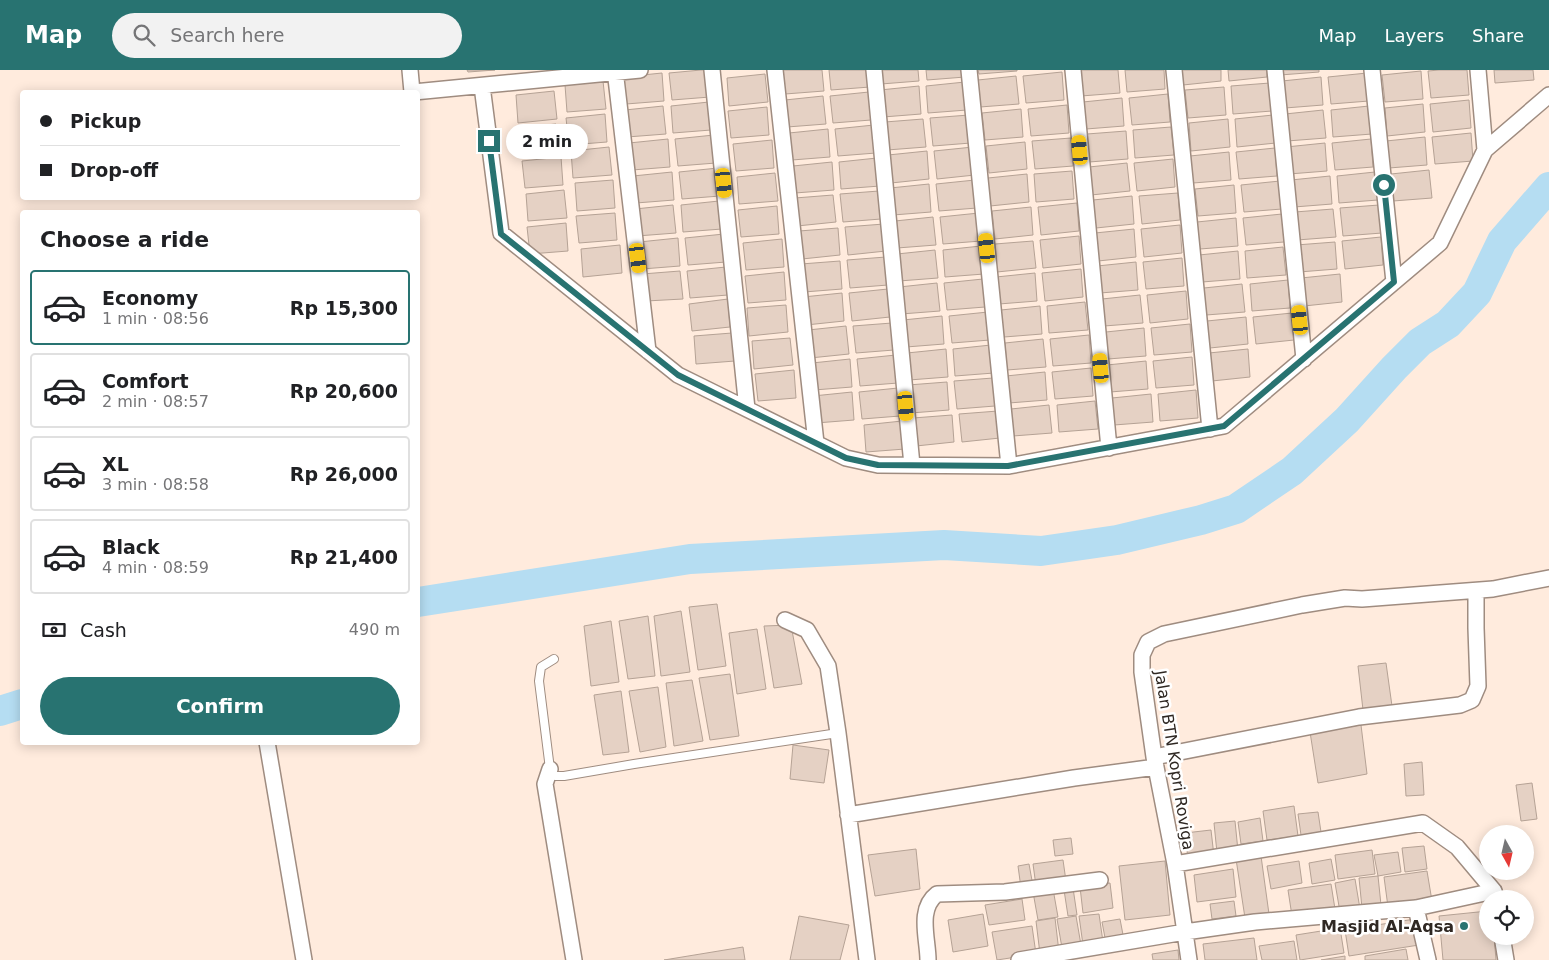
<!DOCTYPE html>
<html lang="en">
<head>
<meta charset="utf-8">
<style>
  :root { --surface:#fff; --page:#f2f2f2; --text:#202124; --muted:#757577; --line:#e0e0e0; --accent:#287371 }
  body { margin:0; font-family:"DejaVu Sans",sans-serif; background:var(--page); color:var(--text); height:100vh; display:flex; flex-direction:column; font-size:19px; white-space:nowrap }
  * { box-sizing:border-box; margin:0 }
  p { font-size:16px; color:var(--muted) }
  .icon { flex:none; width:28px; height:28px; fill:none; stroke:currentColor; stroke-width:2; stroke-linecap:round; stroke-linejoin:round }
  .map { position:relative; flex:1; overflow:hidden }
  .details { position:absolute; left:20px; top:140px; width:400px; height:535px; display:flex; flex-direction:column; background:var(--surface); border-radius:5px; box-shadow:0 2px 12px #0003 }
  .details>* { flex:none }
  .top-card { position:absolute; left:20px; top:20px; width:400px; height:110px; border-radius:5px; box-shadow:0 2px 12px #0003; display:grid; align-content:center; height:110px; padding:0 20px; background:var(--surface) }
  .needle { width:32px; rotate:172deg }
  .tools { position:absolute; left:1479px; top:755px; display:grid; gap:10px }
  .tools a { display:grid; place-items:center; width:55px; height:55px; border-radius:50%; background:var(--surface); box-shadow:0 2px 12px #0003; font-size:25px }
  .end { position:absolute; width:22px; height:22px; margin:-11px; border:6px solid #287371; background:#fff; box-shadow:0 0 0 2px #fff }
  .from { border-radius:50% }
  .bubble { position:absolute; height:35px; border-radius:18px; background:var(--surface); box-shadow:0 2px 12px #0003; font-size:16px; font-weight:800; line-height:35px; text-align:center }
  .car { position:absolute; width:15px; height:30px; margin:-15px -8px; border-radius:6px; box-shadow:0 0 4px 1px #0007; background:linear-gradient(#f5c518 24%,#345 0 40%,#f5c518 0 76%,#345 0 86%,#f5c518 0) }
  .top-card b { display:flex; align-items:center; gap:18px; height:48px; font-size:19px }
  .top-card b+b { border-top:1px solid var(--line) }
  .top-card i { width:12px; height:12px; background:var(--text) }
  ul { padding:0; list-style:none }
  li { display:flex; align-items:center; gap:15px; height:75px; margin:0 10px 8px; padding:0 10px; border:2px solid var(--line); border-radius:5px }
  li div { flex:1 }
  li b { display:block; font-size:19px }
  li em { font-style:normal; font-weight:800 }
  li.selected { border-color:var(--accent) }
  li>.icon { width:45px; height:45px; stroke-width:1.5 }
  h2 { padding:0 20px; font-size:22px; line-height:60px }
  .pay { display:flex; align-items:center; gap:12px; height:55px; padding:0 20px; font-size:19px }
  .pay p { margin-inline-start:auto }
  .primary-button { display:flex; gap:10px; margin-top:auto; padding:10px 20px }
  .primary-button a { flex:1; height:58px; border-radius:30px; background:var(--accent); color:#fff; font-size:20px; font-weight:800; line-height:58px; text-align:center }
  header { display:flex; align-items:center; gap:30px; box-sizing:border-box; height:70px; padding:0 25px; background:var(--accent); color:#fff }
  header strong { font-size:24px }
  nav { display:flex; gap:28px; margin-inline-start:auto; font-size:18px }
  .search { width:350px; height:45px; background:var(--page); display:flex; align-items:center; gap:12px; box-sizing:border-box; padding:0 18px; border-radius:28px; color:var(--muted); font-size:19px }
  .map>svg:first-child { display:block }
</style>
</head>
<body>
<header>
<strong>Map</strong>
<div class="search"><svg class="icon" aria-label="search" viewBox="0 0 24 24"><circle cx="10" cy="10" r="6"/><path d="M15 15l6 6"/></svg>Search here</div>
<nav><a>Map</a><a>Layers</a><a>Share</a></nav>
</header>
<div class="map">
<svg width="1549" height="890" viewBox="0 0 1549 890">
  <rect width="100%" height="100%" fill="#ffebdd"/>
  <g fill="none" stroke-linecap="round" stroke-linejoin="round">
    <path stroke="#b5ddf2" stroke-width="30" d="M418 532 690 489 944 475 1041 481 1117 470 1201 450 1236 439 1292 401 1347 350 1394 298 1420 272 1448 254 1477 223 1502 171 1549 117
      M0 641 22 634"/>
  </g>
  <path fill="#e5d1c4" stroke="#b5a295" d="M467 0H495L468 2Z
    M701 0H708L710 27 672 30 669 3Z
    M783 0H822L824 21 785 24Z
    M829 0H868L870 17 831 20Z
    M880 0H918L919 11 881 14Z
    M926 0H965V7L927 10Z
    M978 0H1017V1L979 4Z
    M1079 0H1118L1120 23 1081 26Z
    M1125 0H1164L1165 19 1127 22Z
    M1182 0H1221V11L1183 15Z
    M1228 0H1267V7L1229 11Z
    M1280 0H1319V2L1280 5Z
    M1439 0H1467L1469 25 1431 28 1428 1Z
    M1494 0H1533L1534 10 1495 13Z
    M1421 1 1423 29 1385 32 1382 5Z
    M1062 2 1064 30 1026 33 1023 6Z
    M662 3 664 31 626 34 623 7Z
    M1367 3 1369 31 1331 34 1328 7Z
    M765 4 768 32 729 36 727 8Z
    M1016 6 1019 34 980 37 978 10Z
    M1321 7 1323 35 1285 38 1282 11Z
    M603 11 606 39 567 42 565 15Z
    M965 12 967 40 928 43 926 16Z
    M1270 13 1272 41 1233 44 1231 16Z
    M919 16 921 44 883 47 880 20Z
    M1224 17 1226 45 1188 48 1185 20Z
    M554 21 557 49 518 53 516 25Z
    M869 22 871 50 833 53 830 26Z
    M1168 24 1170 52 1132 55 1129 28Z
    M823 26 826 54 787 57 785 30Z
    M1122 28 1124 56 1086 59 1083 32Z
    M1469 30 1471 58 1433 62 1430 34Z
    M709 32 711 60 673 63 671 36Z
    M1423 34 1425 62 1387 66 1385 38Z
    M1067 35 1069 63 1031 66 1028 39Z
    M663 36 666 64 627 67 625 40Z
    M1369 36 1372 64 1333 67 1331 40Z
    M767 37 769 65 731 68 728 41Z
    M1021 39 1023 67 985 70 982 43Z
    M1323 40 1326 68 1287 71 1285 44Z
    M605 44 607 72 569 75 566 48Z
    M969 45 971 73 933 76 930 48Z
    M1273 45 1276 73 1237 77 1235 49Z
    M923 49 926 77 887 80 885 52Z
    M1228 49 1230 77 1191 81 1189 53Z
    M556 54 558 82 520 86 517 58Z
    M874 55 876 83 838 86 835 59Z
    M1171 57 1174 85 1135 88 1133 60Z
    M828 59 830 87 792 90 789 63Z
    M1126 61 1128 89 1089 92 1087 64Z
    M1471 63 1473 91 1435 94 1432 67Z
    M714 65 716 93 678 96 675 69Z
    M1425 67 1427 95 1389 98 1386 71Z
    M1071 68 1073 96 1035 99 1032 71Z
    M668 69 670 97 632 100 629 73Z
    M1371 69 1373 97 1335 100 1332 73Z
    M772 70 774 98 736 101 733 74Z
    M1025 72 1027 99 989 103 986 76Z
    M1325 73 1327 101 1289 104 1286 77Z
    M609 77 612 105 573 108 571 81Z
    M973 77 975 105 937 109 934 81Z
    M1275 78 1277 106 1239 109 1236 82Z
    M927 81 929 109 891 113 888 85Z
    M1229 82 1231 110 1193 113 1190 86Z
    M561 87 563 115 525 118 522 91Z
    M877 88 880 116 841 119 839 92Z
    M1173 89 1175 117 1137 121 1134 93Z
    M832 92 834 120 795 123 793 96Z
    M1127 93 1130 121 1091 125 1089 97Z
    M718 98 720 126 682 129 679 102Z
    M1429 100 1432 128 1393 131 1391 104Z
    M1072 101 1074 129 1036 132 1034 104Z
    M672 102 674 130 636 133 633 106Z
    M1375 102 1378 130 1339 133 1337 106Z
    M775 103 778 131 739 134 737 107Z
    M1027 104 1029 132 990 136 988 108Z
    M1330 106 1332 134 1294 137 1291 110Z
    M613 110 615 138 577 141 575 113Z
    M975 110 977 138 939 141 936 114Z
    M1280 111 1282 139 1244 142 1241 115Z
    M929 114 931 142 893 145 890 118Z
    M1234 115 1236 143 1198 146 1195 119Z
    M564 120 567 148 528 151 526 124Z
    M879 121 881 149 843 152 840 124Z
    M1178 123 1180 150 1142 154 1139 126Z
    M833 125 836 152 797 156 795 128Z
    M1132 126 1134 154 1096 158 1093 130Z
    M719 131 722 159 683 162 681 135Z
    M1077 133 1079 161 1041 165 1038 137Z
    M673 135 676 163 637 166 635 139Z
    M1379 135 1382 163 1343 166 1340 138Z
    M777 136 779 164 741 167 738 140Z
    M1031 137 1033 165 995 169 992 141Z
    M1333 139 1336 167 1297 170 1295 142Z
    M615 143 617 170 579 173 576 146Z
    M979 143 981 171 943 174 940 147Z
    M1282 144 1284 172 1246 175 1243 148Z
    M933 147 936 175 897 178 895 151Z
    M1236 148 1238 176 1200 179 1197 152Z
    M566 153 568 181 530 184 527 157Z
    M884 154 886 181 848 185 845 157Z
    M1180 155 1182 183 1144 187 1141 159Z
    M838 158 840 185 802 189 799 161Z
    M1134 159 1136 187 1098 191 1095 163Z
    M724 164 726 192 688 195 685 168Z
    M1079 166 1081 194 1043 198 1040 170Z
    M1381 167 1383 195 1345 199 1342 171Z
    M678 168 680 196 642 199 639 172Z
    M782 169 784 197 746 200 743 173Z
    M1033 171 1036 198 997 202 995 174Z
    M1335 172 1337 199 1299 202 1296 175Z
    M620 175 622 203 583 207 581 179Z
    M981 176 984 204 945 207 943 180Z
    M1283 177 1286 205 1247 208 1245 181Z
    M935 180 938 208 899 211 897 184Z
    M1238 181 1240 209 1202 212 1199 185Z
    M886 187 888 215 850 218 847 190Z
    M1182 188 1184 216 1146 219 1143 192Z
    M840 191 842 219 804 222 801 194Z
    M1136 192 1138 220 1100 223 1097 196Z
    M726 197 728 225 690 228 687 201Z
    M1081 199 1083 227 1045 231 1042 203Z
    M680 201 683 229 646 231 642 204Z
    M784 202 786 230 748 233 745 206Z
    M1035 203 1037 231 999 234 996 207Z
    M1340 204 1342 232 1304 236 1301 208Z
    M983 209 985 237 947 240 944 213Z
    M1288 210 1290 238 1252 241 1250 214Z
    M937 213 940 241 901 244 899 217Z
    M1242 214 1245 242 1206 245 1204 218Z
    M888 219 890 247 852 251 849 223Z
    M1186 221 1188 249 1150 253 1147 225Z
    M842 223 844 251 806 255 803 227Z
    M1140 225 1143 253 1104 256 1102 229Z
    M728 229 730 257 692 261 689 234Z
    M1085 232 1088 260 1049 263 1047 236Z
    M786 235 788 262 749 266 747 238Z
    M1040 236 1042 264 1004 267 1001 240Z
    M988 242 990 270 952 273 949 246Z
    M1292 243 1294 270 1256 274 1253 247Z
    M942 246 944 274 906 277 903 250Z
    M1246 247 1248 274 1210 278 1207 251Z
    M892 253 894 280 856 283 853 256Z
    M1190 254 1192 282 1154 285 1151 258Z
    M846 256 849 284 810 288 808 260Z
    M1144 258 1146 286 1108 289 1106 262Z
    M732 263 735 291 696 294 694 266Z
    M1089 265 1091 293 1053 296 1050 269Z
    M790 268 793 295 754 299 752 271Z
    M1043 269 1046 297 1007 300 1005 273Z
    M991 275 994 303 955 306 953 279Z
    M946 279 948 307 909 310 907 283Z
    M1248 279 1250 307 1212 311 1209 283Z
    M896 285 898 313 860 316 857 289Z
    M1192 287 1194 315 1156 318 1153 291Z
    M850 289 852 317 814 320 812 293Z
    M1146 291 1148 319 1110 322 1107 295Z
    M1091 298 1093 326 1055 329 1052 302Z
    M794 300 796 328 758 331 755 304Z
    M1045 302 1047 330 1009 333 1006 306Z
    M993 308 995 336 957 339 954 311Z
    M947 312 949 340 911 343 908 315Z
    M898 318 900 346 862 349 859 322Z
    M1196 320 1198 348 1160 351 1158 324Z
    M852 322 854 350 816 353 813 326Z
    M1151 324 1153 352 1114 355 1112 328Z
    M1095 331 1098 359 1059 362 1057 335Z
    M1049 335 1052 363 1013 366 1011 339Z
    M998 341 1000 368 962 372 959 344Z
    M952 345 954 372 916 376 913 348Z
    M902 351 905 379 866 382 864 355Z
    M717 534 726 596 698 600 689 537Z
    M681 541 690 602 661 606 654 546Z
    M648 546 655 606 628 609 619 551Z
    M611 551 619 612 591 616 584 556Z
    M791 555 802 614 774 618 764 556Z
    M757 559 766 619 737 624 729 563Z
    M1386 593 1392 636 1363 640 1358 596Z
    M730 604 739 666 710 670 699 608Z
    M692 610 703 671 674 676 666 613Z
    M658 617 666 677 640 682 629 621Z
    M621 621 629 682 603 685 594 625Z
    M1361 655 1367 704 1318 713 1310 662Z
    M793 675 829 680 824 713 790 709Z
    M1422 692 1424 725 1406 726 1404 694Z
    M1532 713 1537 749 1521 751 1516 715Z
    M1294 736 1298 766 1267 770 1263 741Z
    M1318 742 1321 762 1301 765 1298 744Z
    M1260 748 1263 771 1241 774 1238 752Z
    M1235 751 1238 781 1217 783 1214 753Z
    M1211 760 1214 786 1188 789 1185 763Z
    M1071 768 1073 784 1055 786 1053 770Z
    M1424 776 1427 799 1405 802 1402 778Z
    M916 779 920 819 875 826 868 785Z
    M1372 780 1375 804 1338 809 1335 785Z
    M1398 782 1401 802 1378 806 1374 785Z
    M1261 786 1269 844 1245 848 1236 789Z
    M1331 789 1335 810 1312 814 1309 793Z
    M1063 790 1066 811 1036 816 1033 794Z
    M1165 791 1170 845 1125 850 1119 796Z
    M1299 791 1302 813 1271 819 1267 796Z
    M1029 794 1033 816 1021 818 1018 796Z
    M1233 799 1236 827 1197 832 1194 805Z
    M1427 801 1432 831 1388 837 1384 807Z
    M1378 806 1381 835 1362 838 1359 808Z
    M1355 809 1360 839 1340 842 1335 813Z
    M1110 813 1113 838 1083 843 1080 817Z
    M1331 814 1335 839 1292 846 1288 820Z
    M1073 818 1077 845 1068 846 1064 820Z
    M1053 819 1058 847 1038 850 1033 822Z
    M1022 829 1025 850 989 855 985 835Z
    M1234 831 1236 846 1212 849 1210 834Z
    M1488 841V866H1494L1496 890H1443L1439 846Z
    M983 844 988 876 953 882 948 850Z
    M1099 844 1103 872 1083 875 1079 846Z
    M799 846 849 855 840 890H790Z
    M1076 846 1081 875 1062 878 1057 849Z
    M1055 848 1059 882 1040 884 1036 851Z
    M1120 849 1124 870 1106 873 1102 852Z
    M1415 849 1419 875 1349 886 1345 860Z
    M1032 856 1036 884 997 890 992 862Z
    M1340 858 1344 883 1300 890 1296 865Z
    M1254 868 1257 890H1205L1203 874Z
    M1294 871 1297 890H1262L1259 876Z
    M743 877 745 890H664Z
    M1406 879 1408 890H1365V886Z
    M1178 880 1179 890H1153L1152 884Z
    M1345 886V890H1321Z"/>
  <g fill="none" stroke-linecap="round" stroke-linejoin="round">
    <defs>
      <path id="service" d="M554 589 541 597 539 611 550 699 555 706H564L634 694 838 663"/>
      <path id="minor" d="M410 0 412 22
        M615 0 648 281
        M712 0 747 339
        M775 0 816 373
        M874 0 912 395
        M969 0 1009 396
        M1073 0 1109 378
        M1174 0 1210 359
        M1275 0 1304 289
        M1372 0 1394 212
        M1478 0 1485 80
        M482 16 501 163 678 305 846 388 878 395 1009 396 1224 356 1440 173 1485 80 1549 25
        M414 22 640 0
        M785 550 807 560 828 596 838 663 867 890
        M267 672 304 890
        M1154 687 1359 647 1460 635 1472 630 1478 616 1476 558V521
        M550 699 545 714 574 890
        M848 745 1074 708 1156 697
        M1175 794 1423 753 1457 777 1494 821
        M1416 838 1428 890
        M1502 866 1506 890
        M928 890C928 869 917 839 937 824L1005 822 1100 810
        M1019 890 1185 862 1255 852 1416 838 1494 821 1496 829
        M1189 890 1175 794 1154 687 1142 602V585L1148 572 1164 564 1302 535 1345 528 1362 529 1493 519 1549 508"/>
    </defs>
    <use href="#service" stroke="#9f8c80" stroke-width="10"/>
    <use href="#minor" stroke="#9f8c80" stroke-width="18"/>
    <use href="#service" stroke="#fff" stroke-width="8"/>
    <use href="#minor" stroke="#fff" stroke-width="15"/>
  </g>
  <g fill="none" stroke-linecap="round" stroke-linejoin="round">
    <path stroke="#287371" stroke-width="6" d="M489 71 501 164 678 305 846 388 878 395 1008 396 1224 356 1394 212 1384 115"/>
  </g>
  <circle fill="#287371" stroke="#fff" stroke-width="2" cx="1464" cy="856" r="5"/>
  <g text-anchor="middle" stroke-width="5" stroke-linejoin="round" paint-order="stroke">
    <g font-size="16" fill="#2f2823" stroke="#fff">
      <text transform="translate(1175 690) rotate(81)" y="6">Jalan BTN Kopri Roviga</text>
    </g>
    <g font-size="16" font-weight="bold" fill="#2f2823" stroke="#fff" text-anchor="end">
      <text x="1454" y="862">Masjid Al-Aqsa</text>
    </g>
  </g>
</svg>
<div class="tools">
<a><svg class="needle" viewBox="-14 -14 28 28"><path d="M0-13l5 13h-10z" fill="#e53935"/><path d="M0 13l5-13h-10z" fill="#757577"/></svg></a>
<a><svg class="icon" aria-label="locate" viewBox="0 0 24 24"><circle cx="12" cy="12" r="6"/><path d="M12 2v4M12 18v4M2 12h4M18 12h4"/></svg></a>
</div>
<i class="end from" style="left:1384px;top:115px"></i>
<i class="end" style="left:489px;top:71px"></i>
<div class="bubble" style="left:506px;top:54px;width:82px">2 min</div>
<i class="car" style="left:1080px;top:80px;rotate:355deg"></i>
<i class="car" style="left:724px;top:113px;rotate:174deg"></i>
<i class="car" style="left:987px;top:178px;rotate:354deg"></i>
<i class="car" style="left:638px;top:188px;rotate:173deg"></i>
<i class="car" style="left:1300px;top:250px;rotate:354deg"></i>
<i class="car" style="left:1101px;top:298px;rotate:355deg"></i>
<i class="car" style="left:906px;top:336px;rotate:175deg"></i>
<div class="top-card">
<b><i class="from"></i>Pickup</b>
<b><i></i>Drop-off</b>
</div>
<section class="details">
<h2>Choose a ride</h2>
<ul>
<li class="selected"><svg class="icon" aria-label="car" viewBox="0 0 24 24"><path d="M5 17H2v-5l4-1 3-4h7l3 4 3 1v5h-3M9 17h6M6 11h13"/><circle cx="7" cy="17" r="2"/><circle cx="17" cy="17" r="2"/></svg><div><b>Economy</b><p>1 min · 08:56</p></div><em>Rp 15,300</em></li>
<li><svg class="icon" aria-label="car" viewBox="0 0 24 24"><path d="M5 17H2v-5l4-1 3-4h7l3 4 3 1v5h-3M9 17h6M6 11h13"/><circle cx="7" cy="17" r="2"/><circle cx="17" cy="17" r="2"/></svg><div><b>Comfort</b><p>2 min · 08:57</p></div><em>Rp 20,600</em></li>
<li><svg class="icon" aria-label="car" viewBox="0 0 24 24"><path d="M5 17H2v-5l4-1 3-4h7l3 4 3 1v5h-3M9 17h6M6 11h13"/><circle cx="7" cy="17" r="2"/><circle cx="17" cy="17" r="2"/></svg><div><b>XL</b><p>3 min · 08:58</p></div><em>Rp 26,000</em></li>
<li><svg class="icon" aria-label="car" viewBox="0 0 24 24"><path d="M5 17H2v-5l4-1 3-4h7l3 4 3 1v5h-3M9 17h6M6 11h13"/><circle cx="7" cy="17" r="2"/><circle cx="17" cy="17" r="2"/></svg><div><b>Black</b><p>4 min · 08:59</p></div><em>Rp 21,400</em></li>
</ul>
<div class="pay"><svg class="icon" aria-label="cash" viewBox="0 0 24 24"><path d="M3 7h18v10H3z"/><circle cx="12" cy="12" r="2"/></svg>Cash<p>490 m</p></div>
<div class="primary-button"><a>Confirm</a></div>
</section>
</div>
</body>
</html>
